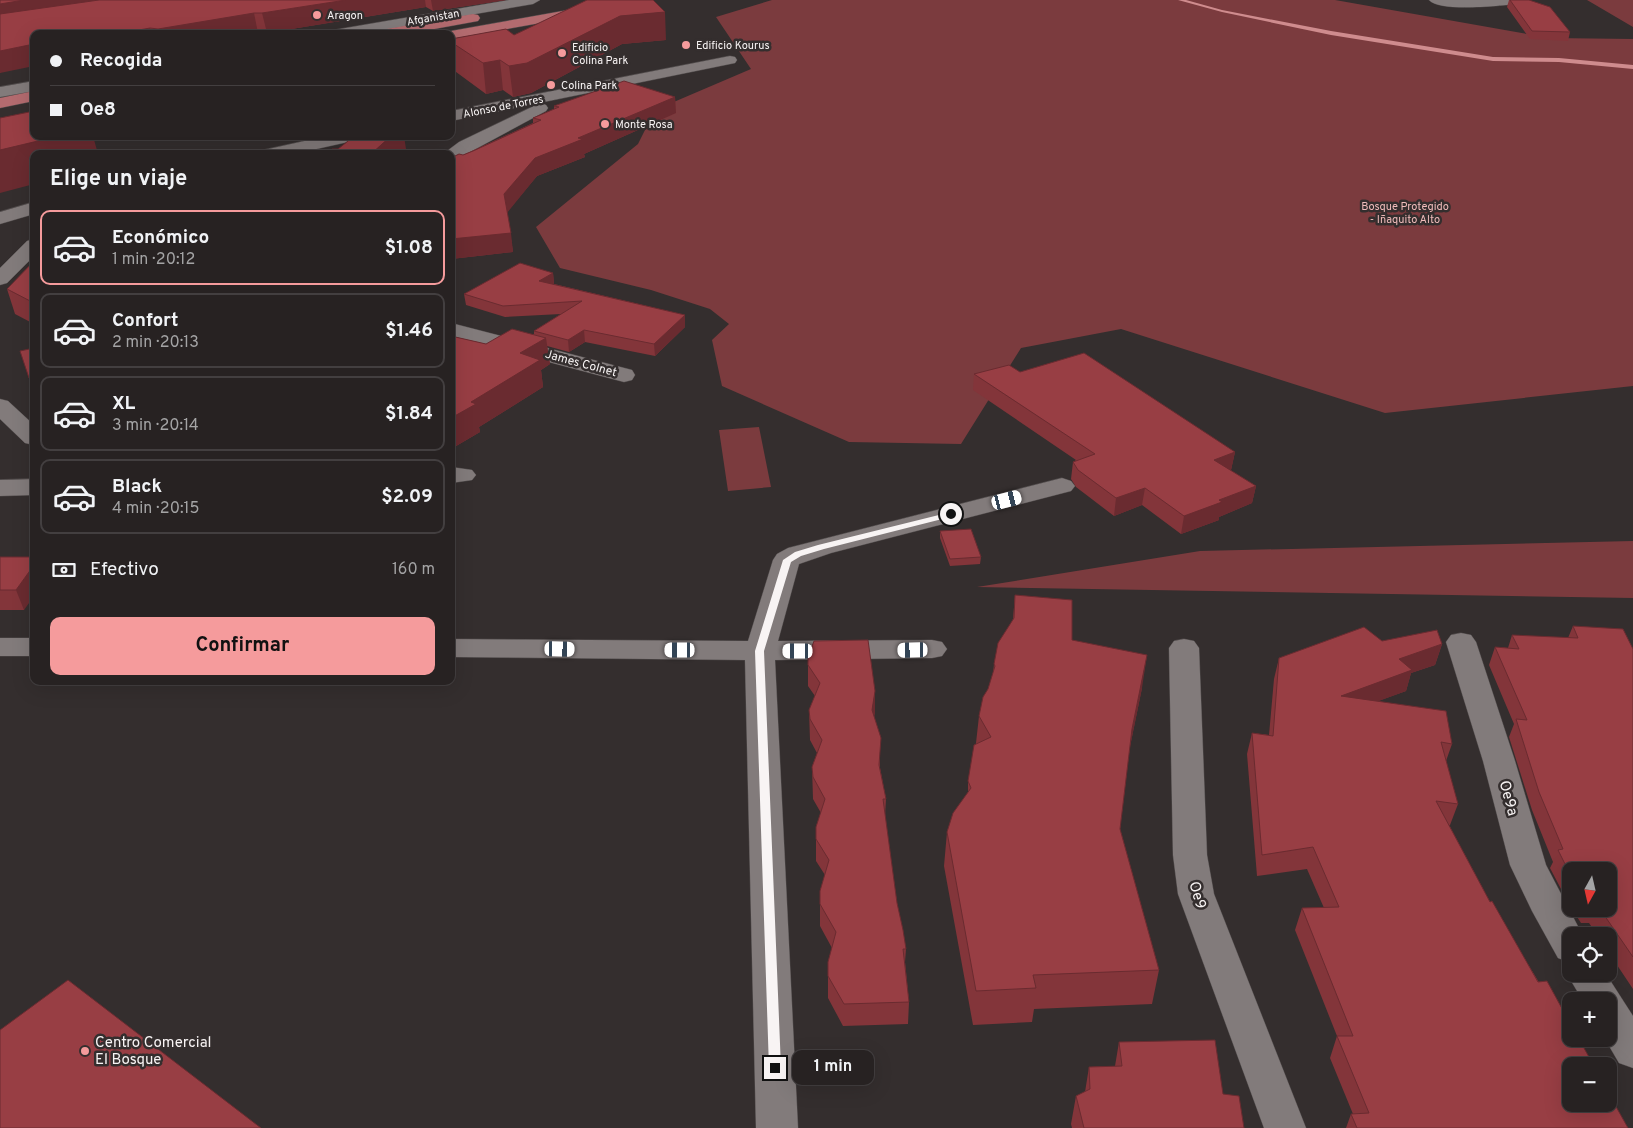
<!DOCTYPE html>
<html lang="es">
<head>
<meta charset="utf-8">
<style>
  :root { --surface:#272222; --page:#332f2f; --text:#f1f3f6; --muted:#a4a4a5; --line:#433f40; --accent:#f59b9c }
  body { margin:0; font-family:Overpass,sans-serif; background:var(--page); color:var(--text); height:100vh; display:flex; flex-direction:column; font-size:19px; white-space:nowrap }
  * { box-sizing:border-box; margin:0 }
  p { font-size:16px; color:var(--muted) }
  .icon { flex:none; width:28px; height:28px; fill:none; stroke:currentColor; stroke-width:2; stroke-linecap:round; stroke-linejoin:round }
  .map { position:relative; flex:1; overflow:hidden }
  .panel { position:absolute; left:30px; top:150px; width:425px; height:535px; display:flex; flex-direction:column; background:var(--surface); border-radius:10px; box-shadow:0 5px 20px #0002,0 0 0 1px var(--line) }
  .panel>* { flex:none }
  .top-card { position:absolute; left:30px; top:30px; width:425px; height:110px; border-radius:10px; box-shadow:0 5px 20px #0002,0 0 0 1px var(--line); display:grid; align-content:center; height:110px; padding:0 20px; background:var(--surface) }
  .needle { width:32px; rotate:188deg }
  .fabs { position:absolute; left:1562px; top:862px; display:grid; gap:10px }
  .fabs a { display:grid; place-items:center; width:55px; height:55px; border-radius:10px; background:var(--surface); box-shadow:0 5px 20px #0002,0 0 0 1px var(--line); font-size:25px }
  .end { position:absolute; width:22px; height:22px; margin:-11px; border:6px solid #f8f4f4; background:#111; box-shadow:0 0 0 2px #111 }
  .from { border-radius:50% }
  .bubble { position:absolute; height:35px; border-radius:10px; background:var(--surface); box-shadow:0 5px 20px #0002,0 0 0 1px var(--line); font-size:16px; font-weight:700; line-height:35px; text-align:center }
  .car { position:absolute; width:15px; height:30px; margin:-15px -8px; border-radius:6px; box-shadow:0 0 4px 1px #0007; background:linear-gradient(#fff 24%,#345 0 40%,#fff 0 76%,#345 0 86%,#fff 0) }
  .top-card b { display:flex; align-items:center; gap:18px; height:48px; font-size:19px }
  .top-card b+b { border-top:1px solid var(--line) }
  .top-card i { width:12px; height:12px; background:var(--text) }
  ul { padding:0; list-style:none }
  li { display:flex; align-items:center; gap:15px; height:75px; margin:0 10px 8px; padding:0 10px; border:2px solid var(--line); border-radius:10px }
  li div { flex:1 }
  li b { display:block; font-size:19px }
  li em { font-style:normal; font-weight:700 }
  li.current { border-color:var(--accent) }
  li>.icon { width:45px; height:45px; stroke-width:1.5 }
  h2 { padding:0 20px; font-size:22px; line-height:60px }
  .pay { display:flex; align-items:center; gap:12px; height:55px; padding:0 20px; font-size:19px }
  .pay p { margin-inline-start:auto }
  .action { display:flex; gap:10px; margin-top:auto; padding:10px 20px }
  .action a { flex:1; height:58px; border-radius:10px; background:var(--accent); color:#111; font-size:20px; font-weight:700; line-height:58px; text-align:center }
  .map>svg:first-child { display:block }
</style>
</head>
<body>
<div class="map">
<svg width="1633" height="1128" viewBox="0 0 1633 1128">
  <rect width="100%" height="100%" fill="#342e2e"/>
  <path fill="#7b3b3e" d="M772 0H1335L1550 38 1633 39V386L1385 413 1121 329 1021 348 961 444 849 442 722 386 712 340 729 324 710 309 651 290 560 268 536 227 638 144 655 110 751 69 716 17Z
    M1587 0H1633V27Z
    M759 427 771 487 728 491 719 430Z
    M1633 541V598L977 587 1200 551Z"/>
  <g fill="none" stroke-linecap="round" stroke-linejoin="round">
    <path fill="#cf8c8e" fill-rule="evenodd" d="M1178 0H1186L1222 10 1331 31 1493 57 1559 58 1633 65V69L1559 62 1493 61 1331 35 1222 12Z"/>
    <defs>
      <path id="minor" d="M509 0H540L533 4 360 34H327L334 30Z
        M1429 0H1526L1519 4C1502 5 1440 13 1429 0Z
        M730 56 735 57 737 60 735 63 451 121V111Z
        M34 81V91L0 97V87Z
        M540 103 546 105 548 108 546 111 457 159 451 160V154H443L459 142Z
        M327 136H359L357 140 294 154H262L264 150Z
        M34 202V214L0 224V212Z
        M34 239V256L7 283 0 285V268L27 241Z
        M451 323 632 370 635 375 632 380 624 382 451 336Z
        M0 399 8 401 34 425V445L25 443 0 419Z
        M451 467 472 470 476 475 472 480 451 483Z
        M1062 478 1071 481 1075 486 1071 491 831 553 799 564 778 641 932 640 942 642 947 649 942 656 932 658 775 660 798 1128H756L745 660 451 657V639L748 641 773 560 777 554 788 548Z
        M34 479V495L0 496V480Z
        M1461 633 1471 635 1476 642 1515 761 1546 865 1583 936H1571V963L1558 958 1532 911 1510 865 1483 761 1446 642 1451 635Z
        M0 638H34V656H0Z
        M1184 639 1194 641 1199 648 1207 855 1214 894 1306 1128H1264L1178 894 1173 855 1169 648 1174 641Z
        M1571 966V974H1606L1633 1016V1068L1619 1063 1605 1039H1609V1001H1583L1567 974Z"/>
      <path id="major" d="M624 0H654L647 4 451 39V34H445L451 31Z
        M473 14 478 15 480 18 478 21 407 34H374L381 30Z
        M34 91V101L0 108V98Z"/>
    </defs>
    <use href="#minor" stroke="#504b4b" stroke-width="1"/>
    <use href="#major" stroke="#504b4b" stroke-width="1"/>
    <use href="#minor" fill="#827b7b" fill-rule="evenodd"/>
    <use href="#major" fill="#b36b6f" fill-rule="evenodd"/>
  </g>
  <path fill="#83353a" d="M0 0H506L433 11 426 7 267 33H258L252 34H34L0 73Z
    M1509 0H1529L1570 32 1568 41 1530 39 1507 7Z
    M514 35 666 40 622 44 531 93 513 97 503 90 486 94 452 69 451 39Z
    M675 97 676 113 584 154 585 157 537 176 507 212 513 252 451 259V158L463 155 533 123V118L554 109V106Z
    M34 261V324L15 314 7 289Z
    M553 273 554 284 685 315V327L655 356 585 342 569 352 547 346 550 364 541 370 543 387 479 427 480 432 451 449V336L486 344 534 334V331L561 314 505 317 466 305 464 294Z
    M34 348V390L29 378Z
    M1020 372 1235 452 1231 470H1230L1256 486 1252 503 1219 517V520L1181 534 1142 505 1114 516 1076 487 1071 479 1073 462 1076 460 973 390 974 374Z
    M940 531 981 557 980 564 950 566 940 538Z
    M0 557H34L24 610H0Z
    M1015 595 1072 640 1142 688 1130 746 1120 829 1159 970 1152 1004 1034 1009 1032 1022 973 1025 944 866 947 832 968 793V781L976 743 979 716 993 674 994 664 1013 619Z
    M1573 626 1633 649V989L1609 953V936H1598L1589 923H1581L1572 909H1609L1571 871V908L1550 868 1553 862 1532 810 1509 737 1514 724 1489 665 1495 647 1508 648 1512 635 1568 638Z
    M1382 641 1442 644 1435 665 1411 673 1406 691 1378 701 1452 744 1446 761 1458 804 1450 825H1449L1490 902 1628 1128H1346L1351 1114H1353L1330 1058 1337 1036 1295 930 1302 908H1324L1307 869 1257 876 1247 754 1252 733 1269 735 1274 679 1279 658Z
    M808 657 875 712 874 716 880 759V768L886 799 885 816 897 903 906 949 905 962 909 1002 908 1024 843 1026 828 998V962L832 948 820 926V891L825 875 816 861V827L821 813 813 799 812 767 817 753 810 740 809 710 815 696 808 686Z
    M1119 1042 1223 1094 1244 1128H1072L1071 1124 1076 1096 1085 1092 1089 1067 1115 1066Z"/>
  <path fill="#6a2b30" d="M24 0H158L0 24V4Z
    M346 0H425L426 7 267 33 262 13Z
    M431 0H506L433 11Z
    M665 12 666 40 622 44 531 93 513 97 509 66 620 16Z
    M254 13 258 33 252 34H159L158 29Z
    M150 28 152 34H117Z
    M34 44V66L0 73V51Z
    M500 60 503 90 486 94 483 63Z
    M675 97 676 113 584 154 585 157 537 176 507 213 504 194 535 158 578 138Z
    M59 136H93L98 154H34V184L0 193V150Z
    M391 136H404L406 149 400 154H371Z
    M511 233 513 252 451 259V239Z
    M553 273 554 285 539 281Z
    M685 315V327L655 356 654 344Z
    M584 330 585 342 569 352 568 340Z
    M546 338 550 364 541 370 543 387 479 427 480 432 451 449V418L471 402 520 353Z
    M1235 452 1231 470 1211 477 1214 460Z
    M1256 486 1252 503 1219 517V520L1181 534 1184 516 1219 500Z
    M1145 488 1142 505 1114 516 1116 498Z
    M34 565V596L24 610 16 590Z
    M1442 644 1435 665 1411 673 1406 691 1335 717 1341 696 1399 659Z
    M1147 655 1142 688 1127 762 1132 729Z
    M875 691V712L872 731V710Z"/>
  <path fill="#983e44" stroke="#6a2b30" d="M0 0H24L0 4Z
    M99 0H346L262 13H254L158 29 150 28 117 34H34V44L0 51V14Z
    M587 0H653L665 12 620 16 527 63 509 66 500 60 483 63 451 42V39L506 29 514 35Z
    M1510 0H1529L1550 7 1570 32 1532 31Z
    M624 81 675 97 578 138 583 139 535 158 504 194 511 233 451 239V158L459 154 463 155 473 151 541 120 533 118 559 107 554 106Z
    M34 111V136H59L0 150V118Z
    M357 136H391L371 154H322L323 152 328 153 332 149H338L353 137Z
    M34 261V303L7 289Z
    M520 263 553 273 539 281 685 315 654 344 584 330 568 340 534 331 582 301 503 306 464 294Z
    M512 329 546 338 520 353 540 360 471 402 476 404 451 418V336L486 344Z
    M34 348V381L29 378 20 351Z
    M1084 353 1235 452 1214 460 1256 486 1219 500 1222 502 1184 516 1145 488 1116 498 1078 470 1073 462 1095 454 974 374 1009 365 1020 372Z
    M971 529 981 557 950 559 940 531Z
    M0 557H34V565L16 590H0Z
    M1015 595 1072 600V640L1147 655 1132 729 1120 829 1159 970 1033 975 1036 988 976 991 947 832 953 813 971 788 968 781 974 745 991 737 979 716 983 697 988 689 995 666 994 664 998 643 1014 618Z
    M1573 626 1623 629 1633 649V957L1600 909H1609V871H1571V876L1558 850 1563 849 1539 792 1516 719 1527 720 1495 647 1519 649 1512 635 1578 638Z
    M1364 627 1382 641 1437 630 1442 644 1399 659 1412 670 1341 696 1446 711 1452 744 1441 742 1458 804 1436 801 1490 902 1492 901 1538 982 1547 981 1571 1025V1039H1579L1594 1066H1571V1104H1609V1094L1628 1128H1357L1351 1114 1369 1113 1337 1036H1353L1302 908 1339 907 1313 847 1262 855 1252 733 1273 736 1279 658Z
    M868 640 875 691 872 710 881 738 879 765 886 799H883L897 903 903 930 906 949H903L909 1002 844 1004 828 976V962L836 932 820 904V891L829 860 816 839V827L825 799 813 777 812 767 822 740 810 719 809 710 820 683 808 665V657L814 641Z
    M68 980 261 1128H0V1030Z
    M1215 1040 1223 1094 1239 1096 1244 1128H1084L1076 1096 1090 1089 1089 1067 1122 1066 1119 1042Z"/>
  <path fill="#f8f4f4" d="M951 512 955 514 954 516 824 549 801 556 791 562 764 651 781 1068 779 1072H771L769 1068 755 651 783 560 795 552 818 545Z"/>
  <g fill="#f59b9c" stroke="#342e2e" stroke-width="2">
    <circle cx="317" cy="15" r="5"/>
    <circle cx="686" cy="45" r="5"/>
    <circle cx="562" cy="53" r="5"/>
    <circle cx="551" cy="85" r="5"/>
    <circle cx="605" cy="124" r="5"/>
    <circle cx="85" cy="1051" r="5"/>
  </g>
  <g text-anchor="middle" stroke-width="5" stroke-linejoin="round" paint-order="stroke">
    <g font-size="11" fill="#f8f4f4" stroke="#342e2e" text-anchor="start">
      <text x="327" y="19">Aragon</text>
      <text x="696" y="49">Edificio Kourus</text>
      <text x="572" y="51">Edificio<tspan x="572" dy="13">Colina Park</tspan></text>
      <text x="561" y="89">Colina Park</text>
      <text x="615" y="128">Monte Rosa</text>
    </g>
    <g font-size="11" fill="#f8f4f4" stroke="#342e2e">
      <text transform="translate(433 17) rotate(-10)" y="4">Afganistan</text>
      <text transform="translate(503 106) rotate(-11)" y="4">Alonso de Torres</text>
    </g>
    <g font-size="11" fill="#f0bcbb" stroke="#342e2e">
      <text x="1405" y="210">Bosque Protegido<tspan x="1405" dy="13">- Iñaquito Alto</tspan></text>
    </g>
    <g font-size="12" fill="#f8f4f4" stroke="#342e2e">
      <text transform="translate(581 363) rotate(15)" y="4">James Colnet</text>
    </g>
    <g font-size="15" fill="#f8f4f4" stroke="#342e2e">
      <text transform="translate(1509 798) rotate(75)" y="5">Oe9a</text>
      <text transform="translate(1198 895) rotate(74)" y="5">Oe9</text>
    </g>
    <g font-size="15" fill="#f8f4f4" stroke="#342e2e" text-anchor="start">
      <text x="95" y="1047">Centro Comercial<tspan x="95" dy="17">El Bosque</tspan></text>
    </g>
  </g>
</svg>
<div class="fabs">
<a><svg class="needle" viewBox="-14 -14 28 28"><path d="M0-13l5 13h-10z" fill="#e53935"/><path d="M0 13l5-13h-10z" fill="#a4a4a5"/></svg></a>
<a><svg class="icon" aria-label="locate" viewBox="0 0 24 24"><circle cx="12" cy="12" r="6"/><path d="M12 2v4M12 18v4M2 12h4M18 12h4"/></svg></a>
<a>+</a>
<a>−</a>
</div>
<i class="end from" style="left:951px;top:514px"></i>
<i class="end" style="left:775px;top:1068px"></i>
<div class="bubble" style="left:792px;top:1050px;width:82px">1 min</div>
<i class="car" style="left:1007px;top:500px;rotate:76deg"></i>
<i class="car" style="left:560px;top:649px;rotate:91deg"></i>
<i class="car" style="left:680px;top:650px;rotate:270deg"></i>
<i class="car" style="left:913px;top:650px;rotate:269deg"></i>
<i class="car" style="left:798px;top:651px;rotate:270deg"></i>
<div class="top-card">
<b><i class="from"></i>Recogida</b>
<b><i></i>Oe8</b>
</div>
<section class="panel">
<h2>Elige un viaje</h2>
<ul>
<li class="current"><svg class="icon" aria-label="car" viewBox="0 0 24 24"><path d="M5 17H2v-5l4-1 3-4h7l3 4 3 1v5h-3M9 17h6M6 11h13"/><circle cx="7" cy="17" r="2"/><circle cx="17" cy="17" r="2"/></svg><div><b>Económico</b><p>1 min · 20:12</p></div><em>$1.08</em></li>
<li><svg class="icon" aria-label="car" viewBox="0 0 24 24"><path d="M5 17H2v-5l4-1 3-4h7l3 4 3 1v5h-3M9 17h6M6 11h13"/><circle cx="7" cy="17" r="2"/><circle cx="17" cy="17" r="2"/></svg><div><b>Confort</b><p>2 min · 20:13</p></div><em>$1.46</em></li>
<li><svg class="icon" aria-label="car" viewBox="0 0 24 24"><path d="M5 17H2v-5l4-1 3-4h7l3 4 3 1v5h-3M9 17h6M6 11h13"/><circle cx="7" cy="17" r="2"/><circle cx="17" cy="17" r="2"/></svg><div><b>XL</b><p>3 min · 20:14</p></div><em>$1.84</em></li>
<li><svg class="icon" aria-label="car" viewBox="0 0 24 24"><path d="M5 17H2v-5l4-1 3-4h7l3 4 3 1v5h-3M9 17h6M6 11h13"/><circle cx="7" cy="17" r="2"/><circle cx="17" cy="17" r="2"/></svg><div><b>Black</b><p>4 min · 20:15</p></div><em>$2.09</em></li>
</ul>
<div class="pay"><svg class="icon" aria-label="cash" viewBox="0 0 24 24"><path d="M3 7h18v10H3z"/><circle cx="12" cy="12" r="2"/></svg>Efectivo<p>160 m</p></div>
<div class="action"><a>Confirmar</a></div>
</section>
</div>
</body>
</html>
